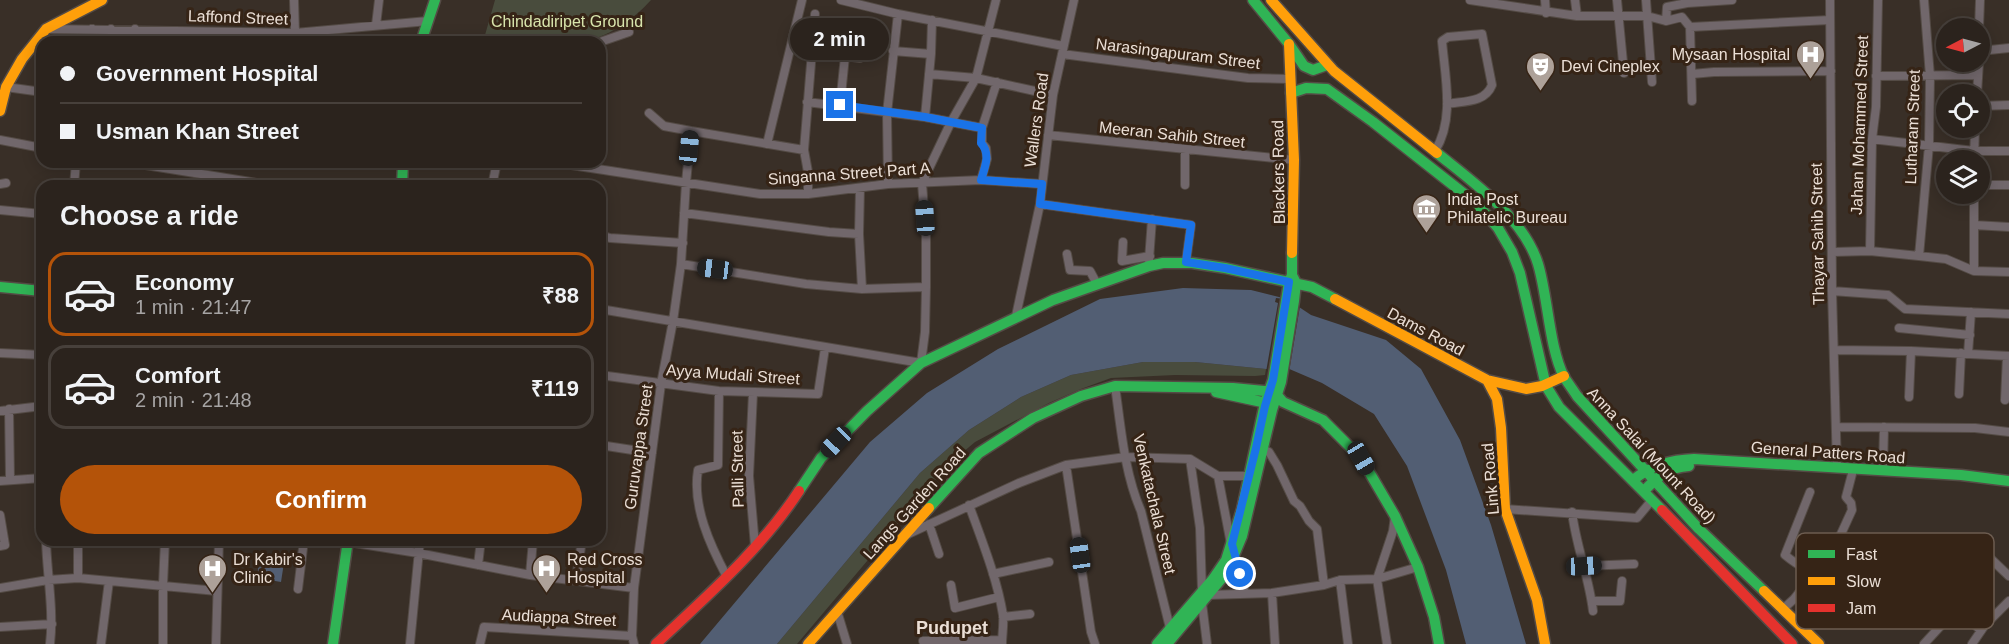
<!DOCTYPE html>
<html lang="en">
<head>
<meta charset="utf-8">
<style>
  :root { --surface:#2b231d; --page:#332b26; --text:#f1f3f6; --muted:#a6a4a4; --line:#47403b; --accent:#b45309 }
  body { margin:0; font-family:Arial,sans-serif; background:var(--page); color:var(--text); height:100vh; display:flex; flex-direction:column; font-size:22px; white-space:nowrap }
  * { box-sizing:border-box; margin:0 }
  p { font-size:20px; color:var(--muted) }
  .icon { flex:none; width:33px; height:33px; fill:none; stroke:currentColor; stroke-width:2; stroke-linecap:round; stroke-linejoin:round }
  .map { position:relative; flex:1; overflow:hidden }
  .side { position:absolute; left:36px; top:180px; width:570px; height:366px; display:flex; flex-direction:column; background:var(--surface); border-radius:18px; box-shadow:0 3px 15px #0003,0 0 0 2px var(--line) }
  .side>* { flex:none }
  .banner { position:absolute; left:36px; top:36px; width:570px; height:132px; border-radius:18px; box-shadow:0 3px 15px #0003,0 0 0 2px var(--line); display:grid; align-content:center; height:132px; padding:0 24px; background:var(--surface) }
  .needle { width:39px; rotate:264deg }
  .fabs { position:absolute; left:1936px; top:18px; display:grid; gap:12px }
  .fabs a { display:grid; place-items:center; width:54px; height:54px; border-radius:50%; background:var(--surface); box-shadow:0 3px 15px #0003,0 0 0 2px var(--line); font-size:30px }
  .end { position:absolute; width:27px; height:27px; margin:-14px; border:8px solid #1a73e8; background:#fff; box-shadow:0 0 0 3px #fff }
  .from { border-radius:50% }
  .bubble { position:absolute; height:42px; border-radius:21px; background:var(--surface); box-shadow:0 3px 15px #0003,0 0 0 2px var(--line); font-size:20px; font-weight:600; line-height:42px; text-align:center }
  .car { position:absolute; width:18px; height:36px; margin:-18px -9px; border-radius:8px; box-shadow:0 0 4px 2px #0007; background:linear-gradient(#222 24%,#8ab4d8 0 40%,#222 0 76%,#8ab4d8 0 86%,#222 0) }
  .banner b { display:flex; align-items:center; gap:21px; height:57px; font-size:22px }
  .banner b+b { border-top:2px solid var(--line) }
  .banner i { width:15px; height:15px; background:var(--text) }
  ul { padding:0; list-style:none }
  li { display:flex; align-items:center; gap:18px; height:84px; margin:0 12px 9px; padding:0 12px; border:3px solid var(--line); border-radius:18px }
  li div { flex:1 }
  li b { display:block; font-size:22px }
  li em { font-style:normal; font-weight:600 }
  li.selected { border-color:var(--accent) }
  li>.icon { width:54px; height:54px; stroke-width:1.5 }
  h2 { padding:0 24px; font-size:27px; line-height:72px }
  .action { display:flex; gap:12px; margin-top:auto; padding:12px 24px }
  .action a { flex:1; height:69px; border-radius:36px; background:var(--accent); color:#fff; font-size:24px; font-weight:600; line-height:69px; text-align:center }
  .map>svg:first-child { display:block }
</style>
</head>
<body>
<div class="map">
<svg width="2009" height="644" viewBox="0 0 2009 644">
  <rect width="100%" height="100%" fill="#392f27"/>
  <path fill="#494c3d" d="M495 0H651C634 19 606 39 580 42 549 45 515 42 483 42Z
    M1143 362H1195L1266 369 1265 375 1255 376 1175 375 1111 378 1081 389 1049 403 975 442 949 464 797 644H777L920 473 969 430 1021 397 1071 375Z"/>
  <path fill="#525e73" d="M1183 288 1251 290 1287 299 1311 315 1386 340 1421 369 1460 440 1491 525 1526 644H1466L1446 570 1407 466 1374 414 1322 383 1287 368 1266 369 1195 362H1143L1071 375 1021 397 969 430 920 473 777 644H700L870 442 927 393 998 349 1100 299Z
    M260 552 285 556 281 582 257 578Z"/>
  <path fill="#392f27" d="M1276 298 1293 300 1300 306 1289 372H1266L1278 303 1275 302Z"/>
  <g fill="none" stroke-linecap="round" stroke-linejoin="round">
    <defs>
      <path id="street" d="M294 0 295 33
        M841 0 898 14 1063 46
        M1470 0 1577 16H1647L1666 21 1682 17 1690 27 1692 101
        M1545 0 1546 13
        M1575 0 1577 16
        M1617 0 1624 73
        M1646 0 1652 82
        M1830 0 1832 291 1837 468
        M1666 21 1667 7 1687 3 1732 0
        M376 25 379 0
        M1690 27 1830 20
        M1979 28 1980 0
        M46 29 295 33 428 21
        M135 29V42
        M91 42 92 29
        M111 42V29
        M600 42 629 32
        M893 51 931 54
        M1980 51 2009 48
        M1062 54 1248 78 1290 79
        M929 74 976 78 1053 95
        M1692 74 1714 72 1831 71
        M1876 76 1978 75
        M6 87 42 92
        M1977 94 1979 62
        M807 102 925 117 982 128
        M840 105 845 56 860 58V42
        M1980 106 2009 105
        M925 117 931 54 932 20
        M691 131 804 150
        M1048 135 1294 160
        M1872 139 1974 151H2009
        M0 140 42 148
        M767 144 802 0
        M1185 151V185
        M1435 151C1455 119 1445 77 1442 41L1448 37 1482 34 1492 85C1485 103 1464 101 1447 104
        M1974 160 1975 128
        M127 162 275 186
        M552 162 760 194H808L888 184 981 180 1042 184
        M981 180 987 159 986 148 982 143V128L997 82
        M0 184 6 183
        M888 184 887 113 898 14
        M1980 185H2009
        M74 186 76 162
        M492 186 497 162
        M860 188 859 234 862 289
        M808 194V172L804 150 815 14
        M1974 194V271
        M1040 204 1191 225 1186 262
        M0 210 42 214
        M684 213 829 232 859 234
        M1974 225 2009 227
        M600 235 610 238 683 243
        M1123 242 1122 261 1150 256
        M1870 251 1872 139 1876 107 1878 0
        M1833 252 1870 251 1919 256 1946 259 1974 271 2009 272
        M1067 254 1070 270 1090 271 1097 284
        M1919 256 1929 145 1930 76 1924 0
        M1149 260 1152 219
        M681 264 806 284 862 289 926 287
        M1832 291 1888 295 1905 309 2009 314
        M600 309 921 363 925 332 926 287V236L922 183 951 122 976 78 996 0
        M1016 316 1040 204 1053 95 1074 0
        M1899 328 1970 335
        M1834 350 1911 351 2009 356
        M0 353 42 355
        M1968 354 1971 312
        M600 375 719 391 818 394 825 348
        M1115 386C1121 427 1124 472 1141 511L1170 628
        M719 391 718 465 698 470C692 506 710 545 727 577
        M753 393 749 476 755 546
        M1959 394 1961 353
        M1909 397 1911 351
        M2005 400 2007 356
        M9 409 10 479
        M0 411 42 406
        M1836 427 1975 428 2009 432
        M600 445 652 453
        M1264 450 1269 452 1277 465 1294 501 1300 506 1309 521 1317 529 1324 585
        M1190 459 1200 528 1202 591
        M1066 465 1091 632 1095 644
        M1883 470 1884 427
        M1218 476H1249
        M0 481 42 478
        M1810 492 1785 555C1797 565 1809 573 1825 569L1852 510 1851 503 1846 497 1852 474
        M969 505C982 541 997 578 1003 615 1004 625 1002 635 1002 644
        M1505 509 1637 518 1652 500
        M1572 512C1576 546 1589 577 1593 611
        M0 515 5 545 0 546
        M929 524 939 554
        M906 535 1019 483 1066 465 1126 457 1190 459 1218 476 1231 544 1245 593
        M46 540C47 575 54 610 50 644
        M336 540 418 553 530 575 634 588
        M478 565 481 540
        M1584 566 1634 564
        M993 574 1049 562
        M530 575 533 540
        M1971 576 1989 557 2009 576
        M78 578V540
        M1340 580 1348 644
        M576 581 582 540
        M951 585 955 608 999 597
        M0 588 48 580 78 578 217 591
        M298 589 304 540
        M1272 593 1275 644
        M1208 595 1272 593 1324 585 1340 580 1377 579 1418 567
        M1592 601H1620L1622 581
        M1202 603 1207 644
        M1783 609 1794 599 1816 571
        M837 611 847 644
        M1003 617 1030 614
        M0 627 52 624
        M923 641 1002 640
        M101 644 109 581
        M163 644V585L165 540
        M216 644 219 540
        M410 644 420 540
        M480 644 484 627 632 636
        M634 644 632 636 634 588 661 384 673 321 681 264 686 183 691 131 664 126 649 113
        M1387 644 1377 579 1393 531 1395 516
        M1924 644 1958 607 1981 631
        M1972 644 1985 625 2009 601"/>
      <path id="fast" d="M1253 0 1289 44 1304 66 1313 70 1327 65
        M421 42 435 0
        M1291 93 1306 88 1327 89 1373 122 1477 204 1498 228 1512 252 1520 273 1546 386 1559 407 1662 510
        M1437 153C1473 182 1524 218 1538 264 1548 297 1549 347 1564 377 1568 383 1573 390 1577 396L1699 529 1764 591
        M402 186 403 162
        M0 287 42 291
        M1216 392 1271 404
        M1633 480C1652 465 1670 460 1694 459L1961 475 2009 481
        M799 491 821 458 867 411 921 363 1053 300 1149 266 1163 263H1192L1225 268 1312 287 1335 299
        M1644 491C1657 477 1669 467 1689 466
        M929 508 979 453 1033 418 1081 396 1115 386 1233 388 1264 391 1277 395 1283 402 1323 420 1361 458 1395 516 1418 567 1434 617 1439 644
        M333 644 348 540
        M1157 644 1213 579 1226 560 1242 509 1265 403 1273 380 1289 282 1292 275V253
        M1167 644 1227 572 1242 536 1272 410 1281 382 1294 301 1296 283 1293 277"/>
      <path id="slow" d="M1271 0 1334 71 1437 153
        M1289 44 1294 160 1292 253
        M0 111 6 87 22 59 46 29 102 0
        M1335 299 1487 380 1526 389 1542 386 1564 376
        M1487 380 1497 399 1501 428 1505 509 1537 600 1545 644
        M1764 591 1819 644
        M808 644 929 508"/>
      <path id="jam" d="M1662 510 1792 644
        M656 644C707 596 761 549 799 491"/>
    </defs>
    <use href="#street" stroke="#544b45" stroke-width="10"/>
    <use href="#fast" stroke="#544b45" stroke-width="13"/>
    <use href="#slow" stroke="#544b45" stroke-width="13"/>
    <use href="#jam" stroke="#544b45" stroke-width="13"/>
    <use href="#street" stroke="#71676b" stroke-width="8"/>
    <use href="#fast" stroke="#30b455" stroke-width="10"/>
    <use href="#slow" stroke="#ff9f0a" stroke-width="10"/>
    <use href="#jam" stroke="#e5322d" stroke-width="10"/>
  </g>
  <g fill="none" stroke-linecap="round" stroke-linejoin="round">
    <path stroke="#1a73e8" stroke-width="8" d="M840 105 925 117 982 128 981 143C991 154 985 167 981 180L1042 184 1040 204 1191 225 1186 262 1225 268 1289 282 1273 380 1265 406 1256 448 1232 544 1240 574"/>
  </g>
  <defs>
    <symbol id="hospital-pin" viewBox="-11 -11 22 30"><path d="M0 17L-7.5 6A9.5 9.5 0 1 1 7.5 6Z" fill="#ada199" stroke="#362416"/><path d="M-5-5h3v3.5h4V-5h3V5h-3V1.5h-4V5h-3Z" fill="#fff"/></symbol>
    <symbol id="theatre-pin" viewBox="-11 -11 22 30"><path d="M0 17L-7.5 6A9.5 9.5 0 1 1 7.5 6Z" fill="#ada199" stroke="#362416"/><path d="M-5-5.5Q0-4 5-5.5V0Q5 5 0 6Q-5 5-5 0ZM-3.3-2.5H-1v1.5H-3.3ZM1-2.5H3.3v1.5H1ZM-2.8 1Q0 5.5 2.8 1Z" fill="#fff"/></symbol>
    <symbol id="museum-pin" viewBox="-11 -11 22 30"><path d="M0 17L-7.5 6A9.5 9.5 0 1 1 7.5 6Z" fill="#ada199" stroke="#362416"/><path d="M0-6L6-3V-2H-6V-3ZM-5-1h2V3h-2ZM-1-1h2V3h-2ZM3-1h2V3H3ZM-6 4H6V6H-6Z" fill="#fff"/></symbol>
  </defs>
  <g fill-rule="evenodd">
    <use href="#hospital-pin" x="1794" y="38" width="33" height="45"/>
    <use href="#theatre-pin" x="1524" y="50" width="33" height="45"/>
    <use href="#museum-pin" x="1410" y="192" width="33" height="45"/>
    <use href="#hospital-pin" x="196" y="552" width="33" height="45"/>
    <use href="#hospital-pin" x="530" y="552" width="33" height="45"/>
  </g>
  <g text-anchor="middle" stroke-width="6" stroke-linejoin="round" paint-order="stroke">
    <g font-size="16" fill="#ebdfd6" stroke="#362416">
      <text transform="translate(238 17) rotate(2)" y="6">Laffond Street</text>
      <text transform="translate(1178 53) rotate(7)" y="6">Narasingapuram Street</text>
      <text transform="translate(1036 120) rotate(-82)" y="6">Wallers Road</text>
      <text transform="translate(1859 125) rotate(-88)" y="6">Jahan Mohammed Street</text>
      <text transform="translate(1912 127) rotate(-88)" y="6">Lutharam Street</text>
      <text transform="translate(1172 134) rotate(6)" y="6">Meeran Sahib Street</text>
      <text transform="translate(1278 172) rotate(-91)" y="6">Blackers Road</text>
      <text transform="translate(849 173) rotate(-4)" y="6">Singanna Street Part A</text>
      <text transform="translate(1817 234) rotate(-91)" y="6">Thayar Sahib Street</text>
      <text transform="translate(1426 331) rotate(28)" y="6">Dams Road</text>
      <text transform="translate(733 374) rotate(4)" y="6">Ayya Mudali Street</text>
      <text transform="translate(638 447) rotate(-82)" y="6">Guruvappa Street</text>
      <text transform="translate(1828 452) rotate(4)" y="6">General Patters Road</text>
      <text transform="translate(1652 455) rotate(47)" y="6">Anna Salai (Mount Road)</text>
      <text transform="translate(737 469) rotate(-91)" y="6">Palli Street</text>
      <text transform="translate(1490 479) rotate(-95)" y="6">Link Road</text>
      <text transform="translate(914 503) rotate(-48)" y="6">Langs Garden Road</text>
      <text transform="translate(1155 504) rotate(77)" y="6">Venkatachala Street</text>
      <text transform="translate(559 617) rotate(3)" y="6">Audiappa Street</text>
    </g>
    <g font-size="16" fill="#d8e4ac" stroke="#362416">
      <text x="567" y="27">Chindadiripet Ground</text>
    </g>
    <g font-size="16" fill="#ebdfd6" stroke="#362416" text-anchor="start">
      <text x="1790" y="60" text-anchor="end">Mysaan Hospital</text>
      <text x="1561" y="72">Devi Cineplex</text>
      <text x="1447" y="205">India Post<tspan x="1447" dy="18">Philatelic Bureau</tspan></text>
      <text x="233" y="565">Dr Kabir's<tspan x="233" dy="18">Clinic</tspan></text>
      <text x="567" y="565">Red Cross<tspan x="567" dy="18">Hospital</tspan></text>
    </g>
    <g font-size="18" font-weight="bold" fill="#ebdfd6" stroke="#362416">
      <text x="952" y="634">Pudupet</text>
    </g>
  </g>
  <rect x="1796" y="533" width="198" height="96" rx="9" fill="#362416" stroke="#6c5c50" stroke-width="1.5"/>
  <rect x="1808" y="550" width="27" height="8" fill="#30b455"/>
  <rect x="1808" y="577" width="27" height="8" fill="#ff9f0a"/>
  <rect x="1808" y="604" width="27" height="8" fill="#e5322d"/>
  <g font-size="16" fill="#ebdfd6">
    <text x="1846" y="560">Fast</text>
    <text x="1846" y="587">Slow</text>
    <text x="1846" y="614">Jam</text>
  </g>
</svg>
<div class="fabs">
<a><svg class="needle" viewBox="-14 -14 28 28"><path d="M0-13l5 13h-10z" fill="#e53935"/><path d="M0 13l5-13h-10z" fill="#a6a4a4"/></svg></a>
<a><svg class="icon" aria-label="locate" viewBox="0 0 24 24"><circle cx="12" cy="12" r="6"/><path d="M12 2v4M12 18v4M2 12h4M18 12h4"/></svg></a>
<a><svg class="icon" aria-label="layers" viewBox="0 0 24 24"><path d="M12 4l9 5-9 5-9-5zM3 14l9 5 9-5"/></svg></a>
</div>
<i class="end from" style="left:1240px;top:574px"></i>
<i class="end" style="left:840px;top:105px"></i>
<div class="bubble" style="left:790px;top:18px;width:99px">2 min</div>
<i class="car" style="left:689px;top:148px;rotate:6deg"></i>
<i class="car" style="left:925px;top:218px;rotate:356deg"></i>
<i class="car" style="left:715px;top:269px;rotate:277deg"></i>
<i class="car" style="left:836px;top:442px;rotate:224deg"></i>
<i class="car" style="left:1361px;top:458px;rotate:150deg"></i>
<i class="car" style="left:1080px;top:555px;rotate:352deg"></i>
<i class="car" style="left:1584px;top:566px;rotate:87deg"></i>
<div class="banner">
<b><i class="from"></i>Government Hospital</b>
<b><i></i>Usman Khan Street</b>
</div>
<section class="side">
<h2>Choose a ride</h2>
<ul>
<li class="selected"><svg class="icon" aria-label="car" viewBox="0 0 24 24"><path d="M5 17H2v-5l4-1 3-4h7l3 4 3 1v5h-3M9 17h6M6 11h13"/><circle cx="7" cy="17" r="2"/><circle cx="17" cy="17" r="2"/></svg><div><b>Economy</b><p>1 min · 21:47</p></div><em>₹88</em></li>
<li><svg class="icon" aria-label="car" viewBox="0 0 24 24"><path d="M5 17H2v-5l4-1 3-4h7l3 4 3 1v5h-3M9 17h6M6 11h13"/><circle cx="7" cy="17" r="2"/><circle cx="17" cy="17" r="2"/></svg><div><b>Comfort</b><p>2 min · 21:48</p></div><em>₹119</em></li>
</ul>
<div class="action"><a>Confirm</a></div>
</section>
</div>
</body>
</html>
